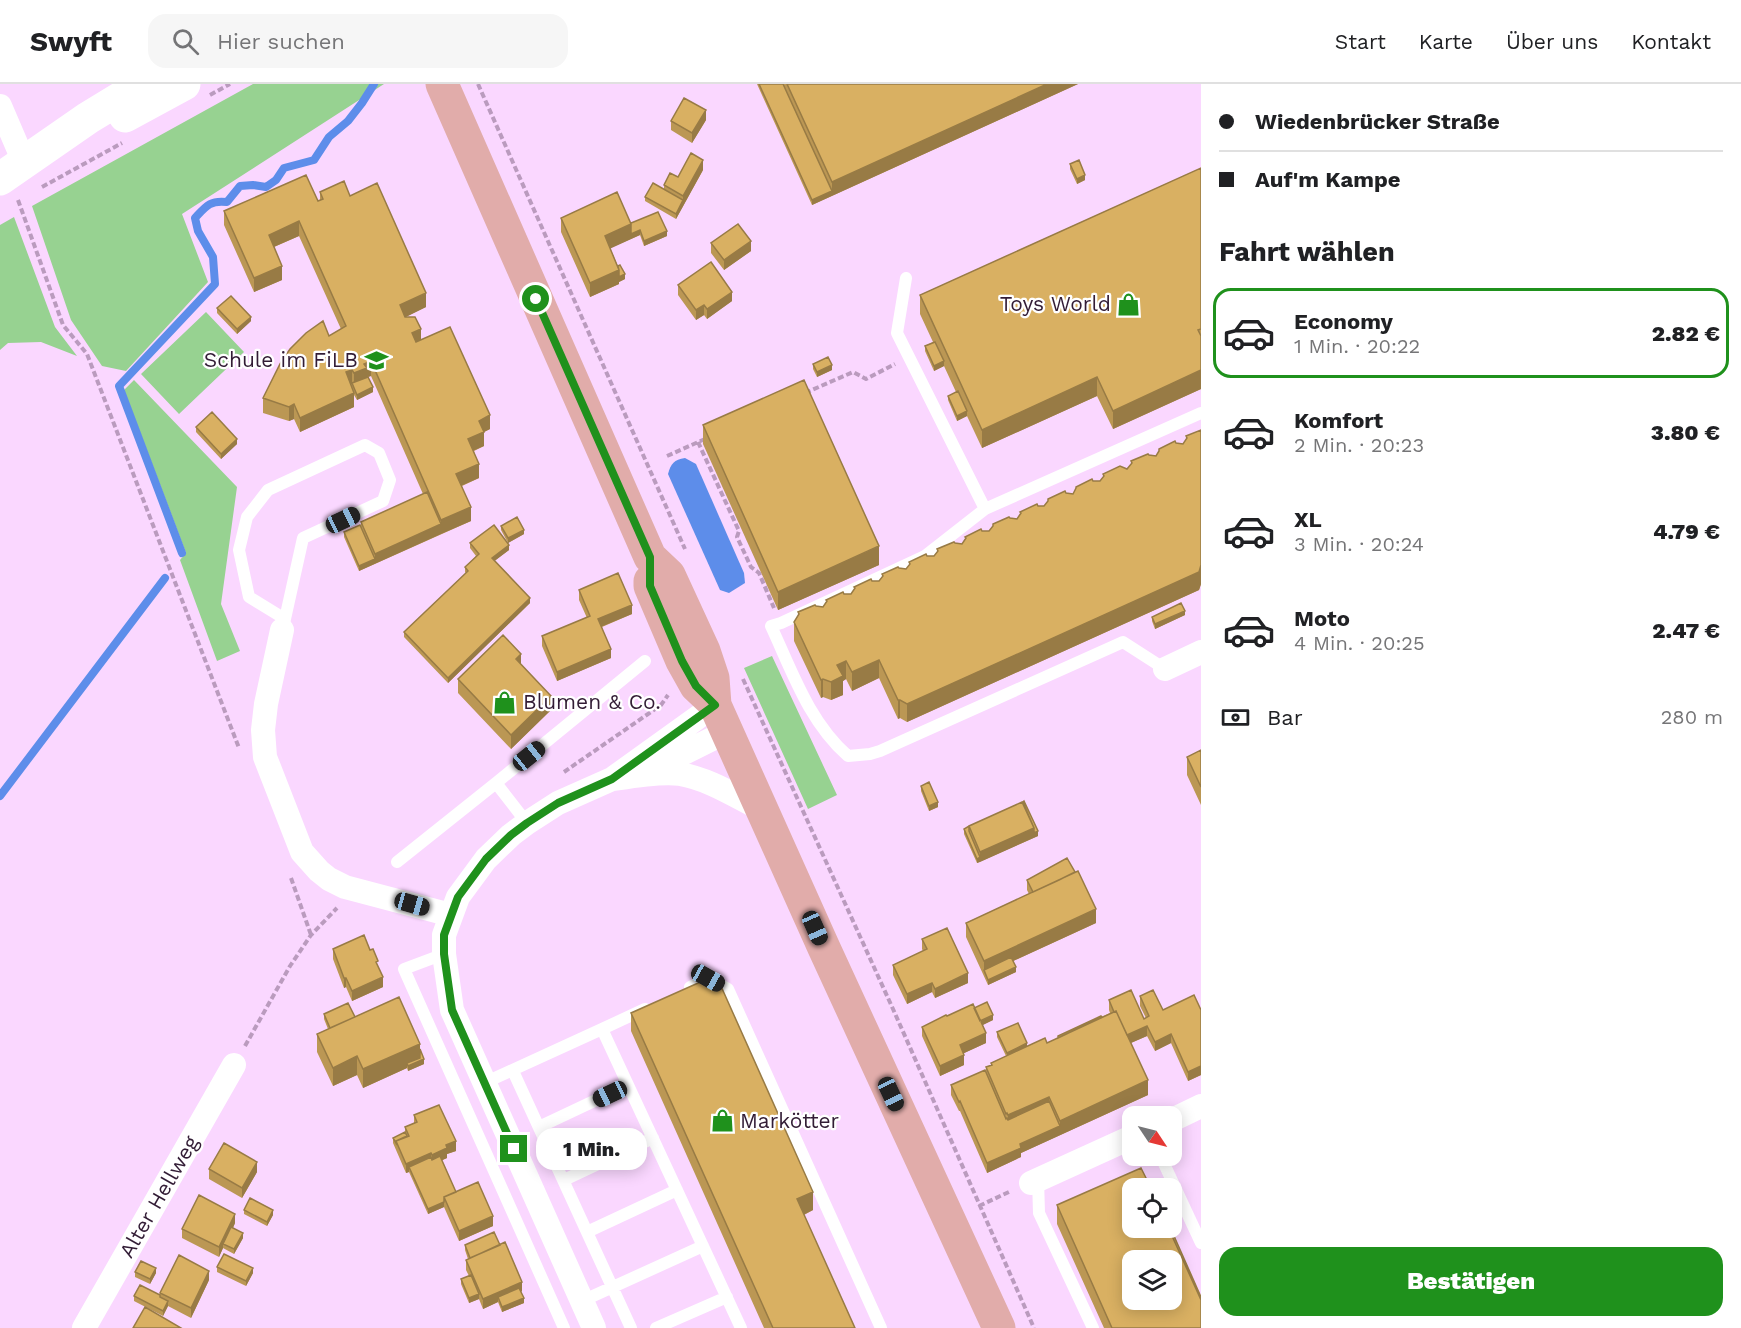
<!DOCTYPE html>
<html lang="de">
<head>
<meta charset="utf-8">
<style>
  :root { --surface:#fff; --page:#f6f6f6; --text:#202124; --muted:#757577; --line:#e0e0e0; --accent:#1f911c }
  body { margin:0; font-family:"Work Sans",sans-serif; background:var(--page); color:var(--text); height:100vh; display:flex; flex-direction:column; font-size:22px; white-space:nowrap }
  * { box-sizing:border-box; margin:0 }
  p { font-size:20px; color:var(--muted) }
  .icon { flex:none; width:33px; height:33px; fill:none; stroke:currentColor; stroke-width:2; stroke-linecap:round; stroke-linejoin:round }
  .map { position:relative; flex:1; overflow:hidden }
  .drawer { display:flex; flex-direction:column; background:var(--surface); width:540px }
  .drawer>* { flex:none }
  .guide { display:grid; align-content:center; height:132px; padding:0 18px; background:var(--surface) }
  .needle { width:39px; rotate:125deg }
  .controls { position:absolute; left:1122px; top:1022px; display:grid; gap:12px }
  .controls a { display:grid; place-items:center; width:60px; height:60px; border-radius:12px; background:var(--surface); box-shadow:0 3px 15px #0003; font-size:30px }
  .end { position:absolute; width:27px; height:27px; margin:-14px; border:8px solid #1f911c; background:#fff; box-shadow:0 0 0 3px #fff }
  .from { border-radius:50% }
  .bubble { position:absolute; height:42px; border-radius:18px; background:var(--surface); box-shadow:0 3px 15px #0003; font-size:20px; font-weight:800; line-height:42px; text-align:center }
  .car { position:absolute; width:18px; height:36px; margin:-18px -9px; border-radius:8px; box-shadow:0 0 4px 2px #0007; background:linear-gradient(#222 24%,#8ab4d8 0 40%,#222 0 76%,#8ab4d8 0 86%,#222 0) }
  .guide b { display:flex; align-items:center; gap:21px; height:57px; font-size:22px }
  .guide b+b { border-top:2px solid var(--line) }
  .guide i { width:15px; height:15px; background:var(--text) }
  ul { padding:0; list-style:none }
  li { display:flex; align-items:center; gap:18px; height:90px; margin:0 12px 9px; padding:0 6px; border:3px solid transparent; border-radius:18px }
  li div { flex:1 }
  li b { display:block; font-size:22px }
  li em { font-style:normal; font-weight:800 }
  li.on { border-color:var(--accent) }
  li>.icon { width:54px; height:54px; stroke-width:1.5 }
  h2 { padding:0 18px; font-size:27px; line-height:72px }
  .pay { display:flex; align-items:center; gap:15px; height:66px; padding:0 18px; font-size:22px }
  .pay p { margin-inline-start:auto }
  .button { display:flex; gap:12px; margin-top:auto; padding:12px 18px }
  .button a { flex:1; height:69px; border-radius:18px; background:var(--accent); color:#fff; font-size:24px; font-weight:800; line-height:69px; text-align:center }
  header { display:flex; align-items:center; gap:36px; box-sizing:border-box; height:84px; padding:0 30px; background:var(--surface); border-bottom:2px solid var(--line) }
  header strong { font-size:28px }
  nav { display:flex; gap:33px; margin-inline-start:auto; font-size:21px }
  .search { width:420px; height:54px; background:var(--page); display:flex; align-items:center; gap:15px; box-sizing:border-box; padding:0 21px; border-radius:18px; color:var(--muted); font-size:22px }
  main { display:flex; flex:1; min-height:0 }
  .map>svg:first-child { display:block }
</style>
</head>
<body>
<header>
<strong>Swyft</strong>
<div class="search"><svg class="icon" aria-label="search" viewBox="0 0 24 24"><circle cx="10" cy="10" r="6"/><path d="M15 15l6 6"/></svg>Hier suchen</div>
<nav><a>Start</a><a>Karte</a><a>Über uns</a><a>Kontakt</a></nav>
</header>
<main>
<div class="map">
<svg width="1201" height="1244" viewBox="0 0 1201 1244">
  <rect width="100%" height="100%" fill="#fad7ff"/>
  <path fill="#97d291" d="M253 0H384L182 130 208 198 126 287 102 282 71 236 32 122Z
    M14 133 55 243 77 272 41 258 8 259 0 266V141Z
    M206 228 244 268 179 330 141 290Z
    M134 296 237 403 221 520 240 567 217 577 180 476 186 469 124 306Z
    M772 572 837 711 808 725 744 584Z"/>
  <path fill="#5d8dea" d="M685 374 696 380 744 489 745 499 729 509 720 506 668 390C671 379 674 376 685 374Z"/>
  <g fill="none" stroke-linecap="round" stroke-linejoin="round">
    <path stroke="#5d8dea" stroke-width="8" d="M182 469 119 302 215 200 213 173 198 147 195 134C206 122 210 116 227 118L240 102 253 101 266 103 276 96 284 84 314 76 329 53 348 37 362 19 374 0
      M0 712 165 494"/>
    <path stroke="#ba9bbe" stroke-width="4" stroke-dasharray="6 3" stroke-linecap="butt" d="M478 0 685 465
      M210 11 230 0
      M42 103 122 59
      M18 116 63 241 87 270 239 664
      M805 309 853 288 866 295 895 280
      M698 358 739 447 737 453 751 483 759 489 774 524
      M667 372 705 355
      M743 595 893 925 1034 1244
      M564 688 661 621 668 611
      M291 794 311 851
      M245 962 290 882 311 851 337 824
      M979 1122 1011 1107"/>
    <path stroke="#fff" stroke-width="12" d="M906 194 897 249 985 425 1201 329
      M985 425 925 472 781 539 771 542C792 587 809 638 848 672L870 670 880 667 1123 558 1165 585
      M282 546 285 535 303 454 383 417 390 396 379 369 365 361 268 406 247 433 239 466 249 513 285 535
      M496 699 527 739
      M397 778 496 699 645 577
      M444 870 404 885 564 1244
      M690 903 708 894 728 905 881 1244
      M602 945 645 925
      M513 987 631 1244
      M484 999 602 945 741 1244
      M539 1043 628 1001
      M1160 1071 1201 1159
      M1038 1095 1039 1129 1093 1244
      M564 1096 653 1054
      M587 1148 677 1106
      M582 1217 703 1162
      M656 1244 727 1213"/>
    <path stroke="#fff" stroke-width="24" d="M0 22 24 78
      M282 546 266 620 263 646 265 673 302 768 319 787 329 795 345 803 451 831
      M1165 585 1201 568
      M648 687 728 647
      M614 695C633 692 662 687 680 690 709 695 735 712 761 725
      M1172 1036 1201 1022
      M1031 1099 1132 1053
      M84 1244 234 981
      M594 1244 452 926 444 870V851L458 813 486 775 511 751 527 739 558 719 612 695 715 621"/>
    <path stroke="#fff" stroke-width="33" d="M125 32 184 0
      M0 95 88 34 144 0"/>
    <path stroke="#e1acaa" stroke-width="33" d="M442 0 650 473 669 491 704 567 713 594 715 621 824 864 999 1244
      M650 497V502L682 577 696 602 712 617"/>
  </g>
  <path fill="#bb9754" d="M757 0H1078L812 121Z
    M706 36 692 59 671 46V37Z
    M1070 80 1085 96 1077 100 1070 85Z
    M1201 84V305L1113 345 1097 312 982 364 967 332 957 337 948 316V312L956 308 944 282 934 287 925 267V262L933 258 920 230V211Z
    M703 86 676 135 645 117V113L664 106V101L678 93Z
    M320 108 350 112 426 223 405 233 421 256 490 345 484 348V362L474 367 479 394 462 402 471 437 359 487 344 453V448L361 442V438L423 410 371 292 368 293 373 308 357 316 354 311V323L300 348 294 335 289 337 263 329V314L329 252 341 245 299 152 274 163 282 196 254 208 224 141V127L318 117H320Z
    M561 134 631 139 667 152 644 162 640 151 610 164 618 182 625 195 619 198V200L590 213 561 148Z
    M711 159 751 167 724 186 711 169Z
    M678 201 732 217 707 235 704 231 696 236 678 211Z
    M217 224 251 237 237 250 217 229Z
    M813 280 832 286 817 293 813 285Z
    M703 341 879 481 778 526 703 360Z
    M196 343 237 360 221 375 196 348Z
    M1201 346V500L1199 506 907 638 900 634 898 635 879 594 852 607 846 595 843 597V611L831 616 823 613 821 614 794 557V538L798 532V528L816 522 823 523 826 518V516L844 510H851L854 506V503L872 497H879L882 493V490L899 484 906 485 909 481V478L927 472H934L937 468V465L955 459 962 460 965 455V453L982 447H989L993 443V440L1010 434 1017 435 1020 430V428L1038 422H1044L1048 418V415L1066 409 1073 410 1076 405V403L1093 397H1100L1103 393V390L1127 385 1131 380V377L1149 371 1156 372 1159 368V365L1176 359 1183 360 1186 355V352Z
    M501 442 524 450 508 459 501 446Z
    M470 459 509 466 494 477 530 519 448 599 404 553V548L466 489 465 488V483L476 472 470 464Z
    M579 506 632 530 602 543 611 574 557 597 542 562V552L587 534 579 516Z
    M1185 531 1155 545 1152 537V533Z
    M521 581 551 626 511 665 458 609V595Z
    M1201 666V721L1187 691V673Z
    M921 702 938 723 929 727 921 707Z
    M969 742 1038 752 977 779 964 750V745Z
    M1075 789 1096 839 1013 877 1016 888 988 901 966 853V839L1029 810 1027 806V796Z
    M922 855 968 899 935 914 932 908 907 920 893 891V881L923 867 922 865Z
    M333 865 383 903 352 917 346 903 344 904 333 875Z
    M1140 912 1163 926H1201V991L1188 997 1171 959 1155 967 1147 952 1131 959 1148 1011 1021 1069V1073L987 1089 960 1027H959L951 1011V1001L986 988V983L991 981V979L1006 972 997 953V948L1027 962 1047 959 1058 954V952L1110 929 1109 926V916L1144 935 1146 934 1140 922Z
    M974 924 993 936 982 941 986 959 964 969V981L940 992 922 952V943L947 932Z
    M631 929 813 1126 804 1131 855 1244H764L631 947Z
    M324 930 355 933 420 965 424 980 408 987 407 984 363 1004 357 991 333 1002 317 968V950L328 945 324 935Z
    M414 1031 456 1067 447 1070V1074L442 1076 456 1108 493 1142 459 1157 444 1123 428 1130 409 1088 406 1089 393 1059V1054L405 1049V1043L414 1039Z
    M209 1085 257 1088 242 1114 209 1095Z
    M1057 1121 1201 1244H1104L1057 1140Z
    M244 1126 273 1131 267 1142 244 1130Z
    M235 1139 233 1144 243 1154 234 1170 223 1164 219 1173 182 1154V1145Z
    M465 1161 522 1207 521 1208 524 1219 502 1228 498 1218 483 1225 479 1215 469 1219 461 1200V1195L469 1192 466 1186V1176L468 1175 465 1166Z
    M217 1183 253 1189 246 1202 217 1188Z
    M135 1188 156 1189 150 1200 135 1193Z
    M209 1196 191 1234 168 1222 163 1232 134 1217V1212L160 1211V1209Z"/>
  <path fill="#987b45" d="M1047 0H1078L812 121V116L832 107V98Z
    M706 26V36L692 59V49Z
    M703 76V86L676 135V130L683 116V112Z
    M1085 91V96L1077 100V95Z
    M299 137V152L269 165V151Z
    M631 140 640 146V151L605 167V152Z
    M667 147V152L644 162V157Z
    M751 157V167L724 186V176Z
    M282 182V196L254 208V194Z
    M619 186 625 190V195L619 198V200L590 213V199Z
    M732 208V217L707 235V225Z
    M426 209V223L400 236V221Z
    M704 221V231L696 236V226Z
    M251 233V237L237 250V245Z
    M421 245V260L412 264V249Z
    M371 277V292L367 293 354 304V289L364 280Z
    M944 277V282L934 287V282Z
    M832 281V286L817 293V288Z
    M352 286V300L346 303V288Z
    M1201 286V305L1113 345V327Z
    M1097 293V312L982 364V346Z
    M373 303V308L357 316V311Z
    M354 309V323L300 348V334Z
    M294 320V335L289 337V323Z
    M967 327V332L957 337V332Z
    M490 331V345L484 348V362L468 369V355L479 337Z
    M237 355V360L221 375V370Z
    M479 380V394L456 404V390Z
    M471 423V437L441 450V436Z
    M441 440V450L359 487V482L375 475V470Z
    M524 446V450L508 459V454Z
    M509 461V466L492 479V474Z
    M879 462V481L778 526V508Z
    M1201 470V500L1199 506 907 638V620Z
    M530 514V519L448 599V594Z
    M632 521V530L598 544V535Z
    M1185 527V531L1155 545V540Z
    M611 565V574L557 597V588Z
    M521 570V584L516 575Z
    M879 576V594L852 607V588Z
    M846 577V595L843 597V611L831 616V598L837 581Z
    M823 595V613L821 614V596Z
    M551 612V626L511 665V651Z
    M898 616H900V634L898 635Z
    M938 718V723L929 727V722Z
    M1034 744 1038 747V752L980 778V768Z
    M980 773V778L977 779V775Z
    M1096 825V839L985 890 984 886V877Z
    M1016 883V888L988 901V896Z
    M968 889V899L935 914V905Z
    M383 893V903L352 917V907Z
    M344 894H346V903L344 904Z
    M932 899V908L907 920V910Z
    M993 931V936L979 943V938Z
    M1147 942V952L1126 961V952Z
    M986 949V959L960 971V961Z
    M1171 950V959L1155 967V958Z
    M1027 959V964L1007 974V969Z
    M420 960V977L424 975V980L408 987V982L407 979V984L363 1004V985Z
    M964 971V981L940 992V982Z
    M357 972V991L333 1002V984Z
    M1201 982V991L1188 997V988Z
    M1148 996V1011L1021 1069V1073L987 1089V1079L1020 1060 1060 1042V1037Z
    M1049 1013V1027L1008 1046V1031Z
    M456 1057V1067L447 1070V1074L432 1081V1071L446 1061Z
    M431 1069V1078L409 1083V1088L406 1089V1080Z
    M257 1078V1088L242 1114V1104Z
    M813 1108V1126L797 1134V1115Z
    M444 1118V1123L428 1130V1125Z
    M273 1126V1131L267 1142V1138Z
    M235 1130V1139L225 1161 223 1160V1164L219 1173V1163Z
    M493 1132V1142L459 1157V1147Z
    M243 1149V1154L234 1170V1165Z
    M156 1184V1189L150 1200V1195Z
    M253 1184V1189L246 1202V1197Z
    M209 1187V1196L191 1234V1224Z
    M522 1198V1207L500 1218 498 1213V1218L483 1225V1215Z
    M479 1210V1215L469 1219V1214Z
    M524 1214V1219L502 1228V1223Z
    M168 1217V1222L163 1232V1227Z"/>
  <path fill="#d9b062" stroke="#987b45" stroke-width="1.5" fill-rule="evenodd" d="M759 0H783L832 107 812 116Z
    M787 0H1047L832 98Z
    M684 14 706 26 692 49 671 37Z
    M691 69 703 76 683 112 664 101 670 89 678 93Z
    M1079 76 1085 91 1077 95 1070 80Z
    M1201 84V245L1198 246 1201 252V286L1113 327 1097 293 982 346 920 211Z
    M306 91 318 117 323 115 320 108 344 97 350 112 377 99 426 209 400 221 405 233H415L421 245 412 249 416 258 450 243 490 331 479 337 484 348 468 355 479 380 456 390 471 423 441 436 371 277 364 280 367 284 354 289 352 286 346 288 354 309 300 334 294 320 289 323 263 314 280 280 290 265 306 249 323 237 329 252 346 242 299 137 269 151 282 182 254 194 224 127Z
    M653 99 683 116 676 130 645 113Z
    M617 108 631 140 605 152 619 186 590 199 561 134Z
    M658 128 667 147 644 157 640 146 631 150V139Z
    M738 140 751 157 724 176 711 159Z
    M711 178 732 208 707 225 704 221 696 226 678 201Z
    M620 181 625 190 619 193V186L618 182Z
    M231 212 251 233 237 245 217 224Z
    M935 258 944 277 934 282 925 262Z
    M828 273 832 281 817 288 813 280Z
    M368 293 373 303 357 311 352 299Z
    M804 296 879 462 778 508 703 341Z
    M958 307 967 327 957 332 948 312Z
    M212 328 237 355 221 370 196 343Z
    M1201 346V481L1199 488 907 620 900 616H898L879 576 852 588 846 577 837 581 843 592 831 598 823 595 821 596 794 538 799 530 798 528 815 521 816 522 823 523 827 517 826 516 843 508 844 510H851L855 504 854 503 871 495 872 497H879L883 492 882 490 898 483 899 484 906 485 910 480 909 478 926 470 927 472H934L938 467 937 465 954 458 955 459 962 460 966 454 965 453 981 445 982 447H989L993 442V440L1009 433 1010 434 1017 435 1021 429 1020 428 1037 420 1038 422H1044L1048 417V415L1065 407 1066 409 1073 410 1076 404V403L1092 395 1093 397H1100L1104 392 1103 390 1120 382 1127 385 1132 379 1131 377 1148 370 1149 371 1156 372 1159 367V365L1175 357 1176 359 1183 360 1187 354 1186 352Z
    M427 408 441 440 375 470 361 438Z
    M517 433 524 446 508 454 501 442Z
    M360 441 375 475 359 482 344 448Z
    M494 441 509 461 492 474 530 514 448 594 404 548 468 487 465 483 479 470 470 459Z
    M618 489 632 521 598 535 611 565 557 588 542 552 590 532 579 506Z
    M1181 519 1185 527 1155 540 1152 533Z
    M503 551 521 570 516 575 551 612 511 651 458 595Z
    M1201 666V703L1187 673Z
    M929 698 938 718 929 722 921 702Z
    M1024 717 1038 747 1034 749V744L1023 718Z
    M1022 718 1034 744 980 768 969 742Z
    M969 742V747L980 773 977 775 964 745Z
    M1067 774 1075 788 1059 796 1033 808 1027 796Z
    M1078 787 1096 825 984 877 966 839Z
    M947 844 968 889 935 905 932 899 907 910 893 881 927 865 922 855Z
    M364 851 370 866 373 865 378 877 376 878 383 893 352 907 346 894H344L333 865Z
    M1011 873 1016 883 988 896 984 886Z
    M716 891 813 1108 797 1115 855 1244H773L631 929Z
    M1131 906 1144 935 1149 932 1140 912 1153 906 1163 926 1194 911 1201 926V982L1188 988 1171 950 1155 958 1147 942 1127 951 1116 927 1114 928 1109 916Z
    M399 913 420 960 363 985 357 972 333 984 317 950Z
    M987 918 993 931 980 937 974 924Z
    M348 919 355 933 330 944 324 930Z
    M973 920 986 949 960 961 964 971 940 982 922 943 946 931 947 932Z
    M1116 927 1148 996 1060 1037 1049 1013 1008 1031 1007 1029 1006 1030 986 983 992 981 991 979 1045 954 1047 959Z
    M1101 932 1102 933 1058 954V952Z
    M1018 939 1027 959 1007 969 997 948Z
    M420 965 424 975 408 982 407 979 420 974Z
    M985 986 1006 1035 1007 1034 1008 1036 1049 1017 1060 1042 1020 1060 1021 1064 987 1079 960 1017 959 1018 951 1001Z
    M439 1021 456 1057 446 1061 447 1064 432 1071 431 1069 406 1080 396 1057 409 1052 405 1043 417 1038 414 1031Z
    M405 1048 407 1052 396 1057V1059L393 1054Z
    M224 1059 257 1078 242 1104 209 1085Z
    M440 1072 456 1108 444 1113V1118L428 1125 409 1083 431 1073 432 1076Z
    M1141 1084 1151 1104H1132V1143H1168L1201 1216V1244H1112L1057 1121ZM1132 1176H1172V1215H1132Z
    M478 1098 493 1132 459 1147 444 1113Z
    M199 1111 235 1130 219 1163 182 1145Z
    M250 1114 273 1126 267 1138 244 1126Z
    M231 1143 243 1149 234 1165 223 1160Z
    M1168 1143H1170L1201 1213V1216Z
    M494 1148 500 1161 470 1174 465 1161Z
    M505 1158 522 1198 483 1215 466 1176Z
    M224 1170 253 1184 246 1197 217 1183Z
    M179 1171 209 1187 191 1224 160 1209Z
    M141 1177 156 1184 150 1195 135 1188Z
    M471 1191 479 1210 469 1214 461 1195Z
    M140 1201 160 1211V1213L168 1217 163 1227 134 1212Z
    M519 1204 524 1214 502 1223 498 1213Z
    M145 1223 181 1244H133Z"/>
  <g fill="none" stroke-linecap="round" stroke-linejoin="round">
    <path stroke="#1f911c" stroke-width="8" d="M514 1065 452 926 444 870V851L458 813 486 775 511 751 527 739 558 719 612 695 715 621 696 602 682 577 650 502V473L536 215"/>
  </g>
  <defs>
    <symbol id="shop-bare" viewBox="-9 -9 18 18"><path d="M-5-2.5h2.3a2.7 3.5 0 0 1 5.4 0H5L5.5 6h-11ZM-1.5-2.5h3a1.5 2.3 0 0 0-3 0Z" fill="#1f911c" stroke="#fff" stroke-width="2.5" paint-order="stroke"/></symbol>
    <symbol id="school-bare" viewBox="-9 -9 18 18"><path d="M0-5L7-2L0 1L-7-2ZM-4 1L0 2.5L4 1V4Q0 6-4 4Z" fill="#1f911c" stroke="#fff" stroke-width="2.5" paint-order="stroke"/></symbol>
  </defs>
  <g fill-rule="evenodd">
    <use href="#shop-bare" x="1112" y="204" width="33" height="33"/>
    <use href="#school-bare" x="360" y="260" width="33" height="33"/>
    <use href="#shop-bare" x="488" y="602" width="33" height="33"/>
    <use href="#shop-bare" x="706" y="1020" width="33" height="33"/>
  </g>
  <g text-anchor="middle" stroke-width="4.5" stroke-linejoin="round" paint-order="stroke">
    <g font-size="21" fill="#321c35" stroke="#fff" text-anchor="end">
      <text x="1111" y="227">Toys World</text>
      <text x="358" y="283">Schule im FiLB</text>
      <text x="523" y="625" text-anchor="start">Blumen &amp; Co.</text>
      <text x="740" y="1044" text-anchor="start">Markötter</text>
    </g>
    <g font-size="21" fill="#321c35" stroke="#fff">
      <text transform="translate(159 1113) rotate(-60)" y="7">Alter Hellweg</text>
    </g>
  </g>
</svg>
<div class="controls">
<a><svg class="needle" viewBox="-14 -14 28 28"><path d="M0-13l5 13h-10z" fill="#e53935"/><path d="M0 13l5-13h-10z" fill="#757577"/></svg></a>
<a><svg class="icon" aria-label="locate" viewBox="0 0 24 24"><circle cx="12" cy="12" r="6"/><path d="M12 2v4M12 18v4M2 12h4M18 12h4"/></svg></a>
<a><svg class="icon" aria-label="layers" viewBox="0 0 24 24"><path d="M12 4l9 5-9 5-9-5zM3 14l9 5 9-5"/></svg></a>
</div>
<i class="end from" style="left:536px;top:215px"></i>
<i class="end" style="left:514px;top:1065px"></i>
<div class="bubble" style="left:536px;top:1044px;width:111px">1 Min.</div>
<i class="car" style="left:343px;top:436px;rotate:65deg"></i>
<i class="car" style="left:529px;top:672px;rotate:51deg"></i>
<i class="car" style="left:412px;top:820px;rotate:106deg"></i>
<i class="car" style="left:815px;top:844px;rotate:156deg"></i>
<i class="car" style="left:708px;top:894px;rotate:119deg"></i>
<i class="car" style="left:610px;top:1010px;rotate:245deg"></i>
<i class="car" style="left:891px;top:1010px;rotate:155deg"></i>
</div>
<section class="drawer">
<div class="guide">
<b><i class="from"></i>Wiedenbrücker Straße</b>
<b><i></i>Auf'm Kampe</b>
</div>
<h2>Fahrt wählen</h2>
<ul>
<li class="on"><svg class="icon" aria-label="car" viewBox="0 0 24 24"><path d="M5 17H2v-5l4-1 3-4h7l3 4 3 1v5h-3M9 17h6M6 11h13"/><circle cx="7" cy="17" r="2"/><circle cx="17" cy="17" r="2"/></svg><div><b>Economy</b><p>1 Min. · 20:22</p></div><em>2.82 €</em></li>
<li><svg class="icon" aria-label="car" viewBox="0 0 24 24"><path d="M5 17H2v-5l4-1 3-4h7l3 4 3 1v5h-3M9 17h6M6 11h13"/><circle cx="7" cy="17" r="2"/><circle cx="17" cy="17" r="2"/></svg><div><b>Komfort</b><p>2 Min. · 20:23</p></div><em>3.80 €</em></li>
<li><svg class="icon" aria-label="car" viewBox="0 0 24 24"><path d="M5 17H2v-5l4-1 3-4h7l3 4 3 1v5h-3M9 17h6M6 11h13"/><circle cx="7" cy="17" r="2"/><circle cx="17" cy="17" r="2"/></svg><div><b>XL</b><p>3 Min. · 20:24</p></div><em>4.79 €</em></li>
<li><svg class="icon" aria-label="car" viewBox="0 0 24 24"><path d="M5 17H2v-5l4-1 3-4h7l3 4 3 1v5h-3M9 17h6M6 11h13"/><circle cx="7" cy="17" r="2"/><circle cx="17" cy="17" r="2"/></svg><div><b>Moto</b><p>4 Min. · 20:25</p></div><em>2.47 €</em></li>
</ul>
<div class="pay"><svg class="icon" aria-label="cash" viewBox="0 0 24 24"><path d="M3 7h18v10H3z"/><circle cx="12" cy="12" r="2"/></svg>Bar<p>280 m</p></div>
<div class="button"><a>Bestätigen</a></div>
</section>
</main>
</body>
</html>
